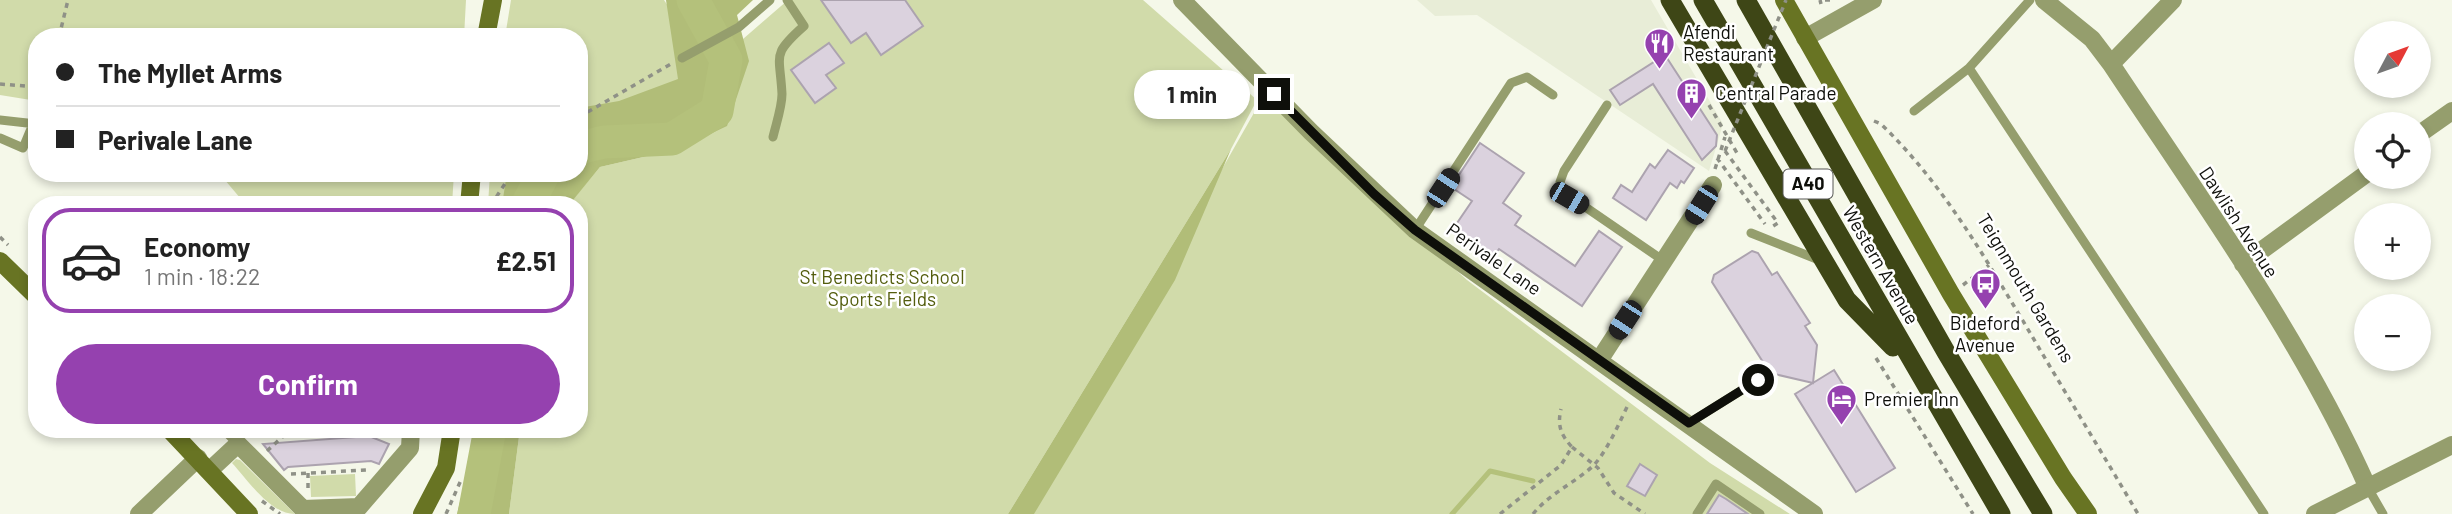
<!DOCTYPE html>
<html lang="en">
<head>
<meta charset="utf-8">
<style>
  :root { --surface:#fff; --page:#f2f2f2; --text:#222; --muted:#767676; --line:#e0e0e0; --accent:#9541af }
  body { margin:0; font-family:Barlow,sans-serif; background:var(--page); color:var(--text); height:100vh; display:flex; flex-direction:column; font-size:26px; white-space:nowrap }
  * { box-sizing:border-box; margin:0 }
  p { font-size:23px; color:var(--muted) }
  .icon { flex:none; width:38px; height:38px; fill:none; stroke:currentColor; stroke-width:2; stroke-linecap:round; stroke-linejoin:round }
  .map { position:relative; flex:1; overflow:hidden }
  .sheet { position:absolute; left:28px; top:196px; width:560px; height:242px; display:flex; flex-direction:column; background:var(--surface); border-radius:28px; box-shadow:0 4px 10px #0003 }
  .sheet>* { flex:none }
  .hud { position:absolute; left:28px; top:28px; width:560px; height:154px; border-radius:28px; box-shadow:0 4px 10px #0003; display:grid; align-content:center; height:154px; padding:0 28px; background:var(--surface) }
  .needle { width:46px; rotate:49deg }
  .buttons { position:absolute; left:2354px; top:21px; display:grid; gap:14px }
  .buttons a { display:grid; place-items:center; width:77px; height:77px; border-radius:50%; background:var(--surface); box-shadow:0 4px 10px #0003; font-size:35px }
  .end { position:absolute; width:32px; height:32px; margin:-16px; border:9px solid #0e0f0a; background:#fff; box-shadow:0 0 0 4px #fff }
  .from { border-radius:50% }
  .bubble { position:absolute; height:49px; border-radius:24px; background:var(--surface); box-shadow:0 4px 10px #0003; font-size:23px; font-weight:700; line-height:49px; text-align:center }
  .car { position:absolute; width:21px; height:42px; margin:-21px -10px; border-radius:9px; box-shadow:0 0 5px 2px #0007; background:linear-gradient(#222 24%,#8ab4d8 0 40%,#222 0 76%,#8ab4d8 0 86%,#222 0) }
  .hud b { display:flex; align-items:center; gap:24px; height:66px; font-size:26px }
  .hud b+b { border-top:2px solid var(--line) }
  .hud i { width:18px; height:18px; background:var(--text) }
  ul { padding:12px 0 0; list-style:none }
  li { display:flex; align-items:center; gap:21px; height:105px; margin:0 14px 10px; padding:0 14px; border:4px solid transparent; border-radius:28px }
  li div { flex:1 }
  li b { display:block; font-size:26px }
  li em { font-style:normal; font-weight:700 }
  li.current { border-color:var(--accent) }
  li>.icon { width:63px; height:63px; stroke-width:1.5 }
  .button { display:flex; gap:14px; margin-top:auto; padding:14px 28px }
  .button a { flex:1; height:80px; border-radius:42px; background:var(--accent); color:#fff; font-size:28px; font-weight:700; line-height:80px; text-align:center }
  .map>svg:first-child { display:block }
</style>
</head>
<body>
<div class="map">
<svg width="2452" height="514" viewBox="0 0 2452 514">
  <rect width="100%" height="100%" fill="#f5f8e9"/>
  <path fill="#e8edd7" d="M1417 0H1651L1723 124 1709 171 1477 15 1435 16Z"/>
  <path fill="#d1dbaa" d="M0 0H466L464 37H37V101L0 95Z
    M511 0H664L692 42 700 82 579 127V37H505Z
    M788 0H1143L1257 100 1231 149 1008 514H509L520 429H579V205L569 204 600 167 678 149 743 39Z
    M1263 97 1467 280 1710 463 1790 514H1026Z
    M219 173H454L452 205H246Z
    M490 173H528L512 205H488Z
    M236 459 240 460 295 514C270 514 247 479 232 463Z
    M355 474 356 496 311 497 310 476Z"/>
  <path fill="#b1bd78" d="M666 0H753L737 15 749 61 727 126 678 149 600 167 569 205H502L507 173H579V108L619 101 678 79Z
    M1231 149 1175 280 1034 514H1008Z
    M478 429H520L509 514H457Z"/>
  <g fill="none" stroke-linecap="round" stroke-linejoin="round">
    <path stroke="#b4c17b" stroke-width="5" d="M1452 514 1490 471 1533 481"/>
    <path stroke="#b4c17b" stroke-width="33" d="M579 148 604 142 672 139 717 111 726 60 693 0
      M527 205 544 173
      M474 514 490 429"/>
  </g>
  <path fill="#dbd2de" stroke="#aca3af" stroke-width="2" d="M821 0H905L923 26 881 55 866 33 851 43Z
    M829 43 844 63 826 75 836 88 815 103 791 70Z
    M1665 55 1717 135 1716 146 1702 160 1653 84 1620 105 1610 90Z
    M1480 143 1524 173 1503 203 1521 216 1515 225 1575 266 1599 231 1622 247 1582 306 1499 249 1493 257 1453 229 1472 201 1451 187Z
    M1668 150 1694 168 1684 183 1681 181 1677 188 1670 183 1646 220 1613 198 1621 185 1632 192 1650 164 1655 168Z
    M1752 251 1758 253 1772 275 1777 272 1810 323 1805 326 1817 345 1813 383 1770 373 1712 282 1714 275Z
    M1834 370 1895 468 1856 492 1795 394Z
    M369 436 389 444 379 464 371 461 288 467 284 470 263 444Z
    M1640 464 1657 475 1645 496 1627 486Z
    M1719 495 1726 499 1748 514H1707Z"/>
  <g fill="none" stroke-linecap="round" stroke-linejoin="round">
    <path stroke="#8f9187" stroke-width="3.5" stroke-dasharray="5 5" stroke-linecap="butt" d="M1820 0 1821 4
      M1825 0H1834
      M59 37 68 0
      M0 84 37 87
      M1709 105 1737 153
      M579 117 671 64
      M1874 121 1881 124C1943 184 1982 253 2026 326 2063 389 2101 451 2138 514
      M1725 151 1778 223 1770 228
      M1717 158 1765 224
      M1715 169 1725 137
      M491 205 512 173
      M0 237 8 245
      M1963 285 1989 265
      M1876 358 1973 514
      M386 429 394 434
      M1572 447 1598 468 1614 493 1645 514
      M267 451 291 429
      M308 473V489
      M291 474 367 470
      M262 501 280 514
      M446 514 461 480
      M1500 514 1561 465 1572 447C1561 435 1557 426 1561 409
      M1533 514C1550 493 1575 483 1594 465 1609 448 1620 421 1629 403"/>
    <path stroke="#959e6d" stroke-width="9" d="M2030 0 1969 68 2264 514
      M682 58 739 27 770 0
      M1607 105 1564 171 1560 182 1562 191 1664 261
      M1914 111 1969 68
      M0 120 36 124
      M773 137C776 124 782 107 782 94 780 54 771 55 804 26L787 0
      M0 138 23 148 33 124
      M1415 230 1511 83 1527 77 1553 95
      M1751 233 1819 260
      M1689 423 1758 380
      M223 429 238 444
      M2368 488 2383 514
      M1697 514 1716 484 1760 514"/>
    <path stroke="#959e6d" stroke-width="18" d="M1182 0 1311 132 1415 230 1814 514
      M2044 0 2092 39 2111 64C2201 200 2302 339 2368 488
      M2111 64 2173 0
      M2418 135 2452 111
      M2243 264 2366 174
      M1600 359 1713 185
      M210 470 238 444 303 509 359 507 410 448 411 429
      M139 514 198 458"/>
    <path stroke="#959e6d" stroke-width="18" d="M1805 38 1873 0
      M2315 514 2452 445"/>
    <path stroke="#687423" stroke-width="18" d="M1784 0 1951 294 2063 478 2088 514
      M486 37 493 0
      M469 205 472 173
      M0 261 37 297
      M169 429 249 514
      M422 514 446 468 452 429"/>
    <path stroke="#3e4616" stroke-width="19" d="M1670 0 1847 300 1893 347
      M1703 0 2001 514
      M1746 0 1946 352 2043 514"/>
    <path stroke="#8f9187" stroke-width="3.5" stroke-dasharray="5 5" stroke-linecap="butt" d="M1725 151 1786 0"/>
  </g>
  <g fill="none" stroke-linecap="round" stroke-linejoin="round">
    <path stroke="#0e0f0a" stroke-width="9" d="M1274 94 1374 194 1415 230 1689 423 1758 380"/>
  </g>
  <defs>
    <symbol id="restaurant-pin" viewBox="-11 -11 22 30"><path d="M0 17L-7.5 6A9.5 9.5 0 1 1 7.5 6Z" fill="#9541af" stroke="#fff"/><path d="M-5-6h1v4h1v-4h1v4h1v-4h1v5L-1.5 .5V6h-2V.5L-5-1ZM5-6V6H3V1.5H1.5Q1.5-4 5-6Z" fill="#fff"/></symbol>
    <symbol id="building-pin" viewBox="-11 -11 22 30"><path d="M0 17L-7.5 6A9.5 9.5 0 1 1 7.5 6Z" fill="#9541af" stroke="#fff"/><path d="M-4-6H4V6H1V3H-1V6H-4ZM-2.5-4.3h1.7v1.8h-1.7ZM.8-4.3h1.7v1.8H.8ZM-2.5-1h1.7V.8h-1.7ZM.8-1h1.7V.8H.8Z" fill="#fff"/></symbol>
    <symbol id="bus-pin" viewBox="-11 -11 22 30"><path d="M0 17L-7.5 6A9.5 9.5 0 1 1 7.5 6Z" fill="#9541af" stroke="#fff"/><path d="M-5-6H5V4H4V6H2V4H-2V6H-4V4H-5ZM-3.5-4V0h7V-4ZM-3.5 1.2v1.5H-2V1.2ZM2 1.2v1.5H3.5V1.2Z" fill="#fff"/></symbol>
    <symbol id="hotel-pin" viewBox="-11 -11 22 30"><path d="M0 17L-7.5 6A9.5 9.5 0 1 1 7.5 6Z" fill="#9541af" stroke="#fff"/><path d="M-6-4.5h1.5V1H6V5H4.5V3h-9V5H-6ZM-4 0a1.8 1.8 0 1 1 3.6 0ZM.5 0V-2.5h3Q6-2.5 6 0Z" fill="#fff"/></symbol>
  </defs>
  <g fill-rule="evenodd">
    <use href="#restaurant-pin" x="1642" y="26" width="35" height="47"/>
    <use href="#building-pin" x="1674" y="76" width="35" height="47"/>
    <use href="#bus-pin" x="1968" y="266" width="35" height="47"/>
    <use href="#hotel-pin" x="1824" y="382" width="35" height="47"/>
  </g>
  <g text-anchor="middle" stroke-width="5" stroke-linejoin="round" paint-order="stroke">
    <rect fill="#fff" stroke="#565754" stroke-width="2" x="1783.5" y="169.5" width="49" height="29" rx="5"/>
    <g font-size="18" font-weight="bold" fill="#0e0f0a">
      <text x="1808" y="190">A40</text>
    </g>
    <g font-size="19" fill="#0e0f0a" stroke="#fff" text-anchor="start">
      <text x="1683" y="39">Afendi<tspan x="1683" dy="22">Restaurant</tspan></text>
      <text x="1715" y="100">Central Parade</text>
      <text x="1985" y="330" text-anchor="middle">Bideford<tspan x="1985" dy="22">Avenue</tspan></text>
      <text x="1864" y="406">Premier Inn</text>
    </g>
    <g font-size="19" fill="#0e0f0a" stroke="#fff">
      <text transform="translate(2239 222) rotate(57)" y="7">Dawlish Avenue</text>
      <text transform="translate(1494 259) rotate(35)" y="7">Perivale Lane</text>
      <text transform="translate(1881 265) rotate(60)" y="7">Western Avenue</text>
      <text transform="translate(2026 288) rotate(59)" y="7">Teignmouth Gardens</text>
    </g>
    <g font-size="19" fill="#535d0d" stroke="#fff">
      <text x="882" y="284">St Benedicts School<tspan x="882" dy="22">Sports Fields</tspan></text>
    </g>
  </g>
</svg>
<div class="buttons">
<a><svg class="needle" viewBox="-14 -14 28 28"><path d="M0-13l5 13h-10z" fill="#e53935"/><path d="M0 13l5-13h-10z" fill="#767676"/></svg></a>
<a><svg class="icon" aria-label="locate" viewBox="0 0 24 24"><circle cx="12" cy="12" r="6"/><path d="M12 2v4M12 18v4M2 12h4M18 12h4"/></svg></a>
<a>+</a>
<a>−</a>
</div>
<i class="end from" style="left:1758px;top:380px"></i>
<i class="end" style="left:1274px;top:94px"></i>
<div class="bubble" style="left:1134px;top:70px;width:116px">1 min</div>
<i class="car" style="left:1443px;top:188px;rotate:33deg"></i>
<i class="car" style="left:1569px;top:198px;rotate:120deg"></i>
<i class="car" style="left:1701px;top:205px;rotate:212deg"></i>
<i class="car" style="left:1625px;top:320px;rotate:213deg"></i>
<div class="hud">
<b><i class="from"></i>The Myllet Arms</b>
<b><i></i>Perivale Lane</b>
</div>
<section class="sheet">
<ul>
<li class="current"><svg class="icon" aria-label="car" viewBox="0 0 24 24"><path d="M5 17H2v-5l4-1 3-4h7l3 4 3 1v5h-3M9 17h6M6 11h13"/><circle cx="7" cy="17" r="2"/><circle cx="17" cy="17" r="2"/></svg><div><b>Economy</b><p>1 min · 18:22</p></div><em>£2.51</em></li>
</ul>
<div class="button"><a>Confirm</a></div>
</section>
</div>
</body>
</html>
